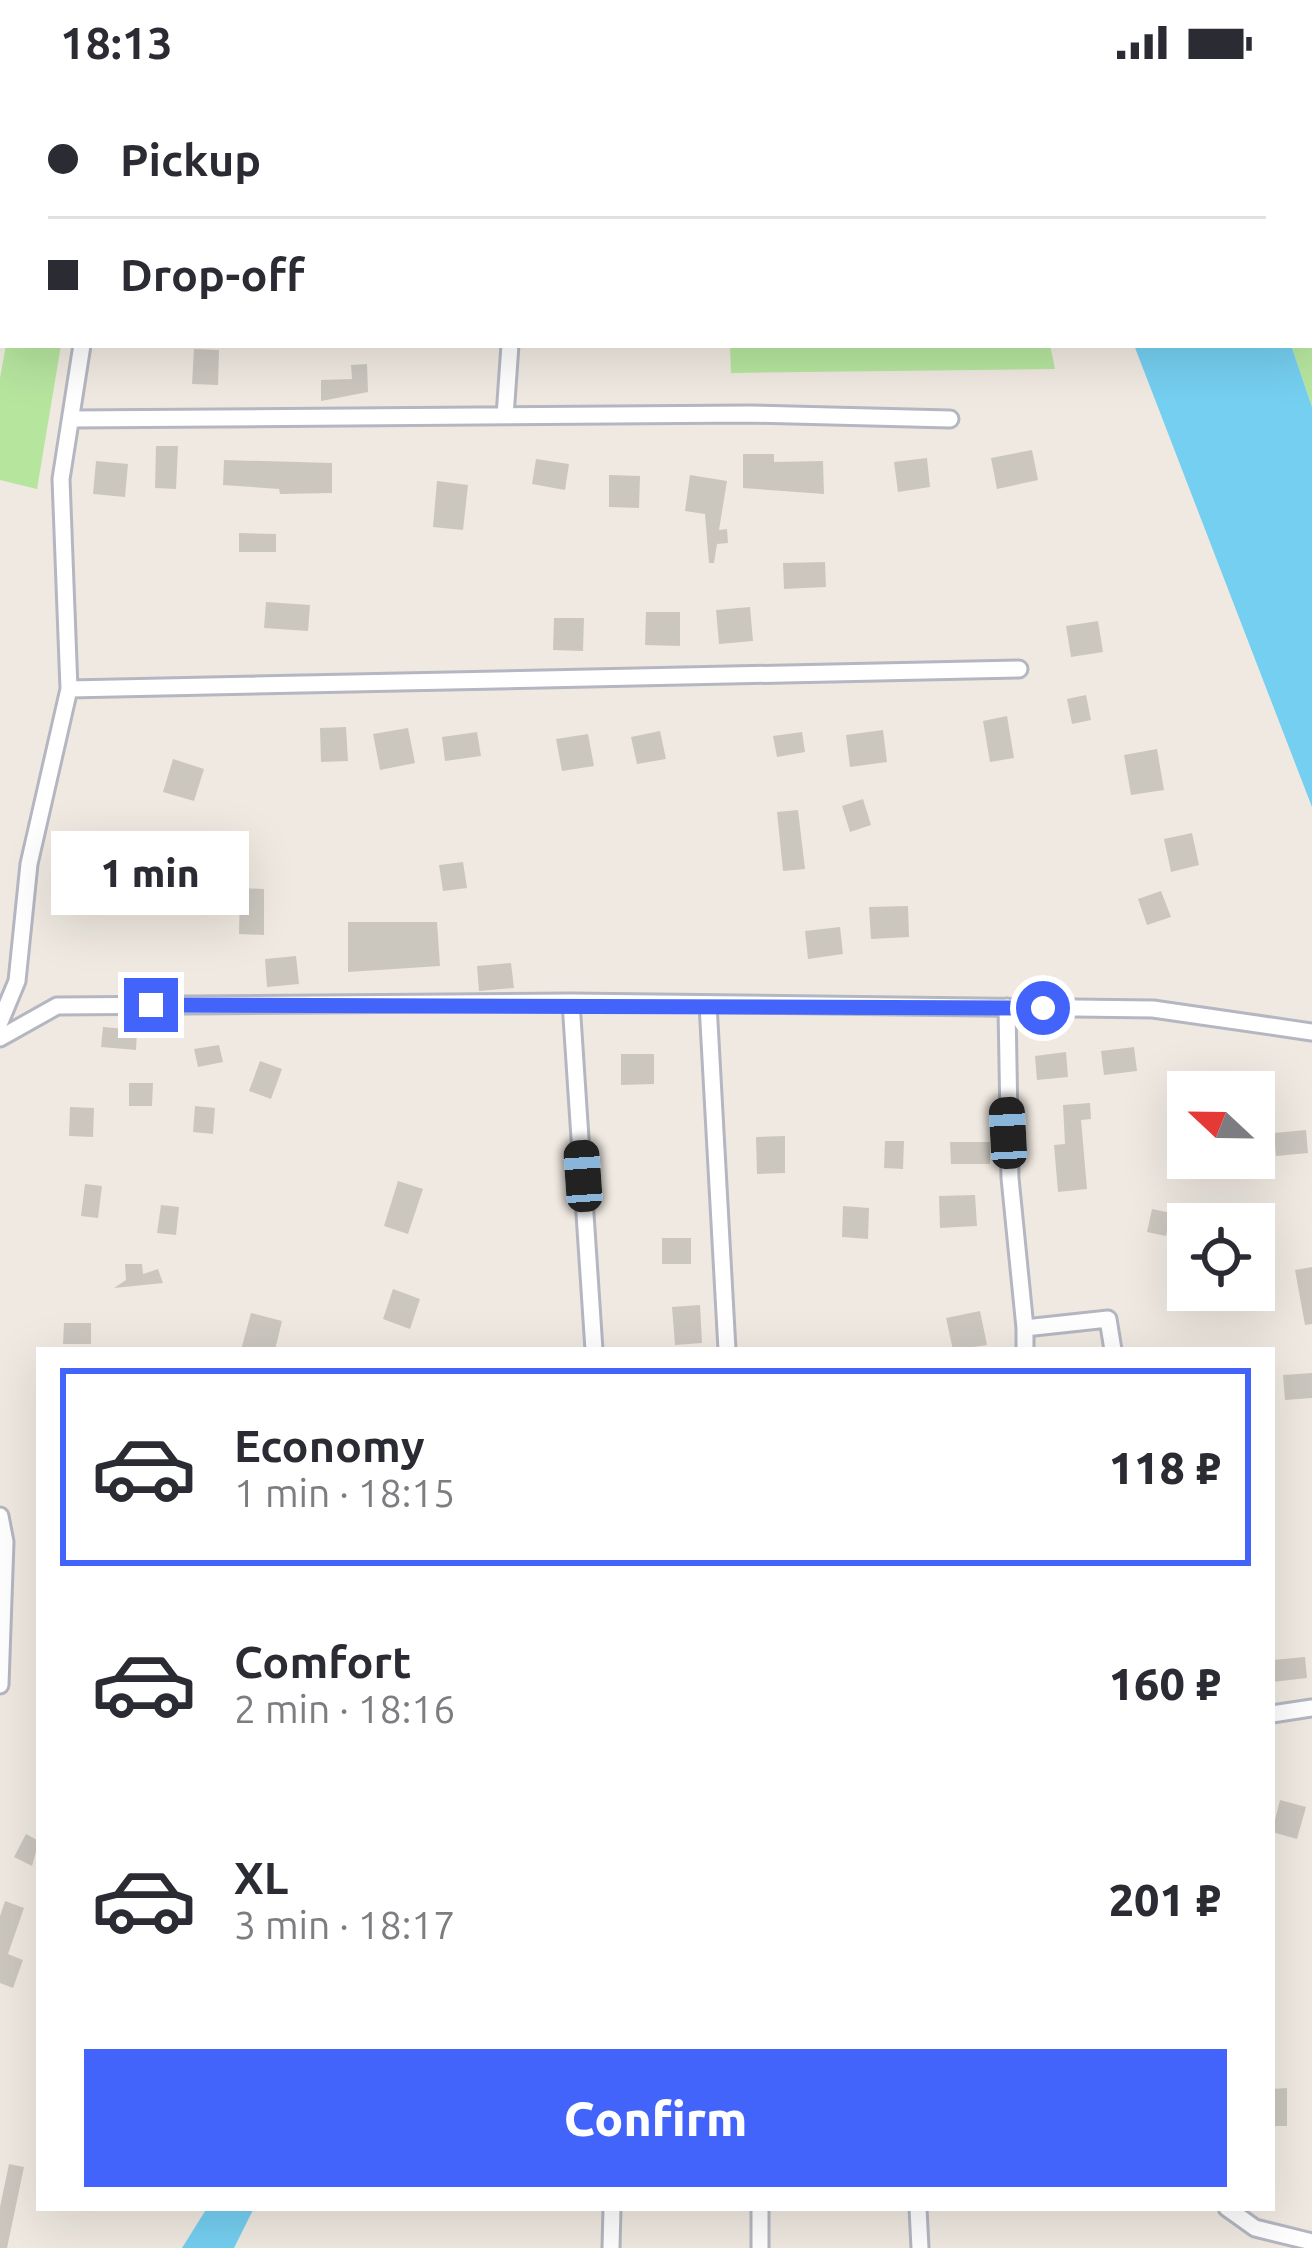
<!DOCTYPE html>
<html lang="en">
<head>
<meta charset="utf-8">
<style>
  :root { --surface:#fff; --page:#f2f2f3; --text:#2b2b33; --muted:#7c7c81; --line:#e1e1e2; --accent:#4264fb }
  body { margin:0; font-family:Ubuntu,sans-serif; background:var(--page); color:var(--text); height:100vh; display:flex; flex-direction:column; font-size:45px; white-space:nowrap }
  * { box-sizing:border-box; margin:0 }
  p { font-size:39px; color:var(--muted) }
  .icon { flex:none; width:66px; height:66px; fill:none; stroke:currentColor; stroke-width:2; stroke-linecap:round; stroke-linejoin:round }
  .map { position:relative; flex:1; overflow:hidden }
  .details { position:absolute; left:36px; top:1263px; width:1239px; height:864px; display:flex; flex-direction:column; background:var(--surface); border-radius:0px; box-shadow:0 12px 48px #0002 }
  .details>* { flex:none }
  .hud { position:absolute; left:0px; top:0px; width:1314px; height:264px; box-shadow:0 12px 48px #0002; display:grid; align-content:center; height:264px; padding:0 48px; background:var(--surface) }
  .needle { width:78px; rotate:292deg }
  .buttons { position:absolute; left:1167px; top:987px; display:grid; gap:24px }
  .buttons a { display:grid; place-items:center; width:108px; height:108px; border-radius:0px; background:var(--surface); box-shadow:0 12px 48px #0002; font-size:60px }
  .end { position:absolute; width:54px; height:54px; margin:-27px; border:15px solid #4264fb; background:#fff; box-shadow:0 0 0 6px #fff }
  .from { border-radius:50% }
  .bubble { position:absolute; height:84px; border-radius:0px; background:var(--surface); box-shadow:0 12px 48px #0002; font-size:39px; font-weight:800; line-height:84px; text-align:center }
  .car { position:absolute; width:36px; height:72px; margin:-36px -18px; border-radius:15px; box-shadow:0 0 9px 3px #0007; background:linear-gradient(#222 24%,#8ab4d8 0 40%,#222 0 76%,#8ab4d8 0 86%,#222 0) }
  .hud b { display:flex; align-items:center; gap:42px; height:114px; font-size:45px }
  .hud b+b { border-top:3px solid var(--line) }
  .hud i { width:30px; height:30px; background:var(--text) }
  ul { padding:21px 0 0; list-style:none }
  li { display:flex; align-items:center; gap:36px; height:198px; margin:0 24px 18px; padding:0 24px; border:6px solid transparent; border-radius:0px }
  li div { flex:1 }
  li b { display:block; font-size:45px }
  li em { font-style:normal; font-weight:800 }
  li.on { border-color:var(--accent) }
  li>.icon { width:108px; height:108px; stroke-width:1.5 }
  .action { display:flex; gap:24px; margin-top:auto; padding:24px 48px }
  .action a { flex:1; height:138px; border-radius:0px; background:var(--accent); color:#fff; font-size:48px; font-weight:800; line-height:138px; text-align:center }
  .status { display:flex; justify-content:space-between; align-items:center; height:84px; padding:0 60px; background:var(--surface); direction:ltr }
  .status svg { height:33px; fill:currentColor }
  .map>svg:first-child { display:block }
</style>
</head>
<body>
<div class="status"><b>18:13</b><svg viewBox="0 0 49 12"><path d="M0 12V9h3v3zM5 12V6h3v6zM10 12V3h3v9zM15 12V0h3v12zM26 1h20v11H26zM47 4h2v5h-2z"/></svg></div>
<div class="map">
<svg width="1312" height="2164" viewBox="0 0 1312 2164">
  <rect width="100%" height="100%" fill="#efe9e1"/>
  <path fill="#b6e59e" d="M1237 0H1312V323L1291 261H1311V3Z
    M6 261H61L37 405 0 396V294Z
    M730 261H1050L1055 285 731 289Z"/>
  <path fill="#75cff0" d="M1134 261H1291L1312 323V723Z
    M207 2124H254L234 2164H182Z"/>
  <path fill="#cbc7bf" d="M194 265 219 266 218 301 192 300Z
    M367 280 368 308 321 317V296L352 295 351 281Z
    M156 362H178L176 405 155 404Z
    M1032 366 1038 396 997 405 991 374Z
    M743 370H774V378L823 377 824 410 743 404Z
    M927 374 930 403 898 408 894 378Z
    M536 375 569 380 565 406 532 400Z
    M224 376 332 379V409L280 410 279 405 223 401Z
    M96 377 128 380 125 413 93 410Z
    M609 391 640 392 639 424 609 423Z
    M690 391 727 397 719 446 727 445 728 459 717 460 714 479H709L705 430 685 427Z
    M437 397 468 401 463 446 433 443Z
    M239 449 276 450V468H239Z
    M825 478 826 503 784 505 783 479Z
    M266 518 310 521 308 547 264 544Z
    M750 523 753 557 719 560 716 526Z
    M646 528H680V562L645 561Z
    M554 534H584L583 567 553 566Z
    M1098 537 1103 568 1071 573 1066 542Z
    M1086 611 1091 636 1072 640 1067 615Z
    M1007 632 1014 674 990 678 983 637Z
    M346 643 348 677 321 678 320 644Z
    M408 644 415 679 380 686 373 650Z
    M883 646 887 678 850 683 846 651Z
    M660 647 666 675 637 680 631 653Z
    M477 648 481 672 445 677 442 653Z
    M802 648 805 668 777 673 773 652Z
    M588 650 594 682 562 687 556 655Z
    M1157 665 1164 706 1131 711 1124 671Z
    M173 675 204 685 194 717 163 708Z
    M863 715 871 741 850 748 842 722Z
    M798 726 805 785 783 787 777 728Z
    M1192 749 1199 781 1171 788 1164 755Z
    M463 778 467 804 443 807 439 781Z
    M240 804 264 805V851L239 850Z
    M1161 807 1171 833 1147 841 1138 815Z
    M908 822 909 853 871 855 869 823Z
    M348 838H437L440 882 348 888Z
    M840 843 843 870 808 875 805 847Z
    M296 872 299 900 267 903 265 875Z
    M511 879 514 904 479 907 477 882Z
    M103 943 137 946 136 966 101 963Z
    M219 961 223 978 198 983 194 965Z
    M1134 963 1137 987 1104 991 1101 967Z
    M1066 968 1068 993 1037 996 1035 972Z
    M621 970H654V1000L621 1001Z
    M260 977 282 985 271 1015 249 1007Z
    M129 999H153L152 1022H129Z
    M1090 1019 1091 1035 1081 1036 1087 1105 1058 1108 1054 1061 1065 1060 1063 1021Z
    M195 1022 215 1024 213 1050 193 1048Z
    M70 1023 94 1024 93 1053 69 1052Z
    M1306 1046 1308 1069 1276 1072 1274 1049Z
    M785 1052V1089L757 1090 756 1053Z
    M885 1057H904L903 1085 884 1084Z
    M950 1058H990V1080H951Z
    M1188 1074H1217L1218 1089 1189 1090Z
    M398 1097 423 1105 408 1150 384 1142Z
    M85 1100 102 1102 98 1134 81 1132Z
    M975 1111 977 1142 940 1144 939 1112Z
    M161 1121 179 1123 176 1151 157 1149Z
    M843 1122 869 1124 868 1155 842 1153Z
    M1152 1125 1171 1129 1166 1152 1147 1148Z
    M662 1154H691V1180H662Z
    M125 1180H142L143 1190 158 1185 163 1199 114 1204 126 1196Z
    M1312 1183V1240L1305 1241 1295 1186Z
    M393 1205 420 1215 410 1245 383 1235Z
    M700 1221 702 1259 675 1261 672 1223Z
    M980 1227 987 1261 953 1266 946 1234Z
    M251 1229 282 1237 275 1266H241Z
    M64 1239H91V1260H63Z
    M1312 1289V1314L1285 1316 1283 1291Z
    M1305 1573 1307 1594 1272 1598V1576Z
    M1280 1716 1306 1723 1297 1755 1272 1748Z
    M26 1750 39 1757 32 1782 14 1773Z
    M5 1817 24 1824 8 1870 23 1876 13 1904 0 1899V1832Z
    M1287 2004V2042H1272V2005Z
    M9 2080 24 2083 7 2164H0V2123Z"/>
  <g fill="none" stroke-linecap="round" stroke-linejoin="round">
    <defs>
      <path id="street" d="M125 3 126 0
        M505 332 510 261
        M71 335 749 330 950 335
        M69 605 1019 585
        M571 918 1153 925 1312 948
        M708 920 727 1266
        M1007 923 1010 1094 1025 1244 1108 1235 1113 1266
        M0 938 17 897 29 780 69 605 61 395 82 261
        M0 954 57 922 571 918 594 1266
        M1025 1266V1244
        M0 1432 5 1458 0 1601
        M1272 1630 1312 1624
        M760 2124V2164
        M918 2124 920 2164
        M1227 2124 1255 2144 1312 2158
        M611 2164 612 2124"/>
    </defs>
    <use href="#street" stroke="#b4b7c1" stroke-width="21"/>
    <use href="#street" stroke="#fff" stroke-width="15"/>
    <defs>
      <path id="rail" d="M25 3V0
        M0 147 3 130
        M0 229 3 212"/>
    </defs>
    <use href="#rail" stroke="#a3a6b8" stroke-width="9"/>
    <use href="#rail" stroke="#fff" stroke-width="4.5" stroke-dasharray="14" stroke-linecap="butt"/>
  </g>
  <g fill="none" stroke-linecap="round" stroke-linejoin="round">
    <path stroke="#4264fb" stroke-width="15" d="M151 921 1043 924"/>
  </g>
</svg>
<div class="buttons">
<a><svg class="needle" viewBox="-14 -14 28 28"><path d="M0-13l5 13h-10z" fill="#e53935"/><path d="M0 13l5-13h-10z" fill="#7c7c81"/></svg></a>
<a><svg class="icon" aria-label="locate" viewBox="0 0 24 24"><circle cx="12" cy="12" r="6"/><path d="M12 2v4M12 18v4M2 12h4M18 12h4"/></svg></a>
</div>
<i class="end from" style="left:1043px;top:924px"></i>
<i class="end" style="left:151px;top:921px"></i>
<div class="bubble" style="left:51px;top:747px;width:198px">1 min</div>
<i class="car" style="left:1008px;top:1049px;rotate:357deg"></i>
<i class="car" style="left:583px;top:1092px;rotate:356deg"></i>
<div class="hud">
<b><i class="from"></i>Pickup</b>
<b><i></i>Drop-off</b>
</div>
<section class="details">
<ul>
<li class="on"><svg class="icon" aria-label="car" viewBox="0 0 24 24"><path d="M5 17H2v-5l4-1 3-4h7l3 4 3 1v5h-3M9 17h6M6 11h13"/><circle cx="7" cy="17" r="2"/><circle cx="17" cy="17" r="2"/></svg><div><b>Economy</b><p>1 min · 18:15</p></div><em>118 ₽</em></li>
<li><svg class="icon" aria-label="car" viewBox="0 0 24 24"><path d="M5 17H2v-5l4-1 3-4h7l3 4 3 1v5h-3M9 17h6M6 11h13"/><circle cx="7" cy="17" r="2"/><circle cx="17" cy="17" r="2"/></svg><div><b>Comfort</b><p>2 min · 18:16</p></div><em>160 ₽</em></li>
<li><svg class="icon" aria-label="car" viewBox="0 0 24 24"><path d="M5 17H2v-5l4-1 3-4h7l3 4 3 1v5h-3M9 17h6M6 11h13"/><circle cx="7" cy="17" r="2"/><circle cx="17" cy="17" r="2"/></svg><div><b>XL</b><p>3 min · 18:17</p></div><em>201 ₽</em></li>
</ul>
<div class="action"><a>Confirm</a></div>
</section>
</div>
</body>
</html>
